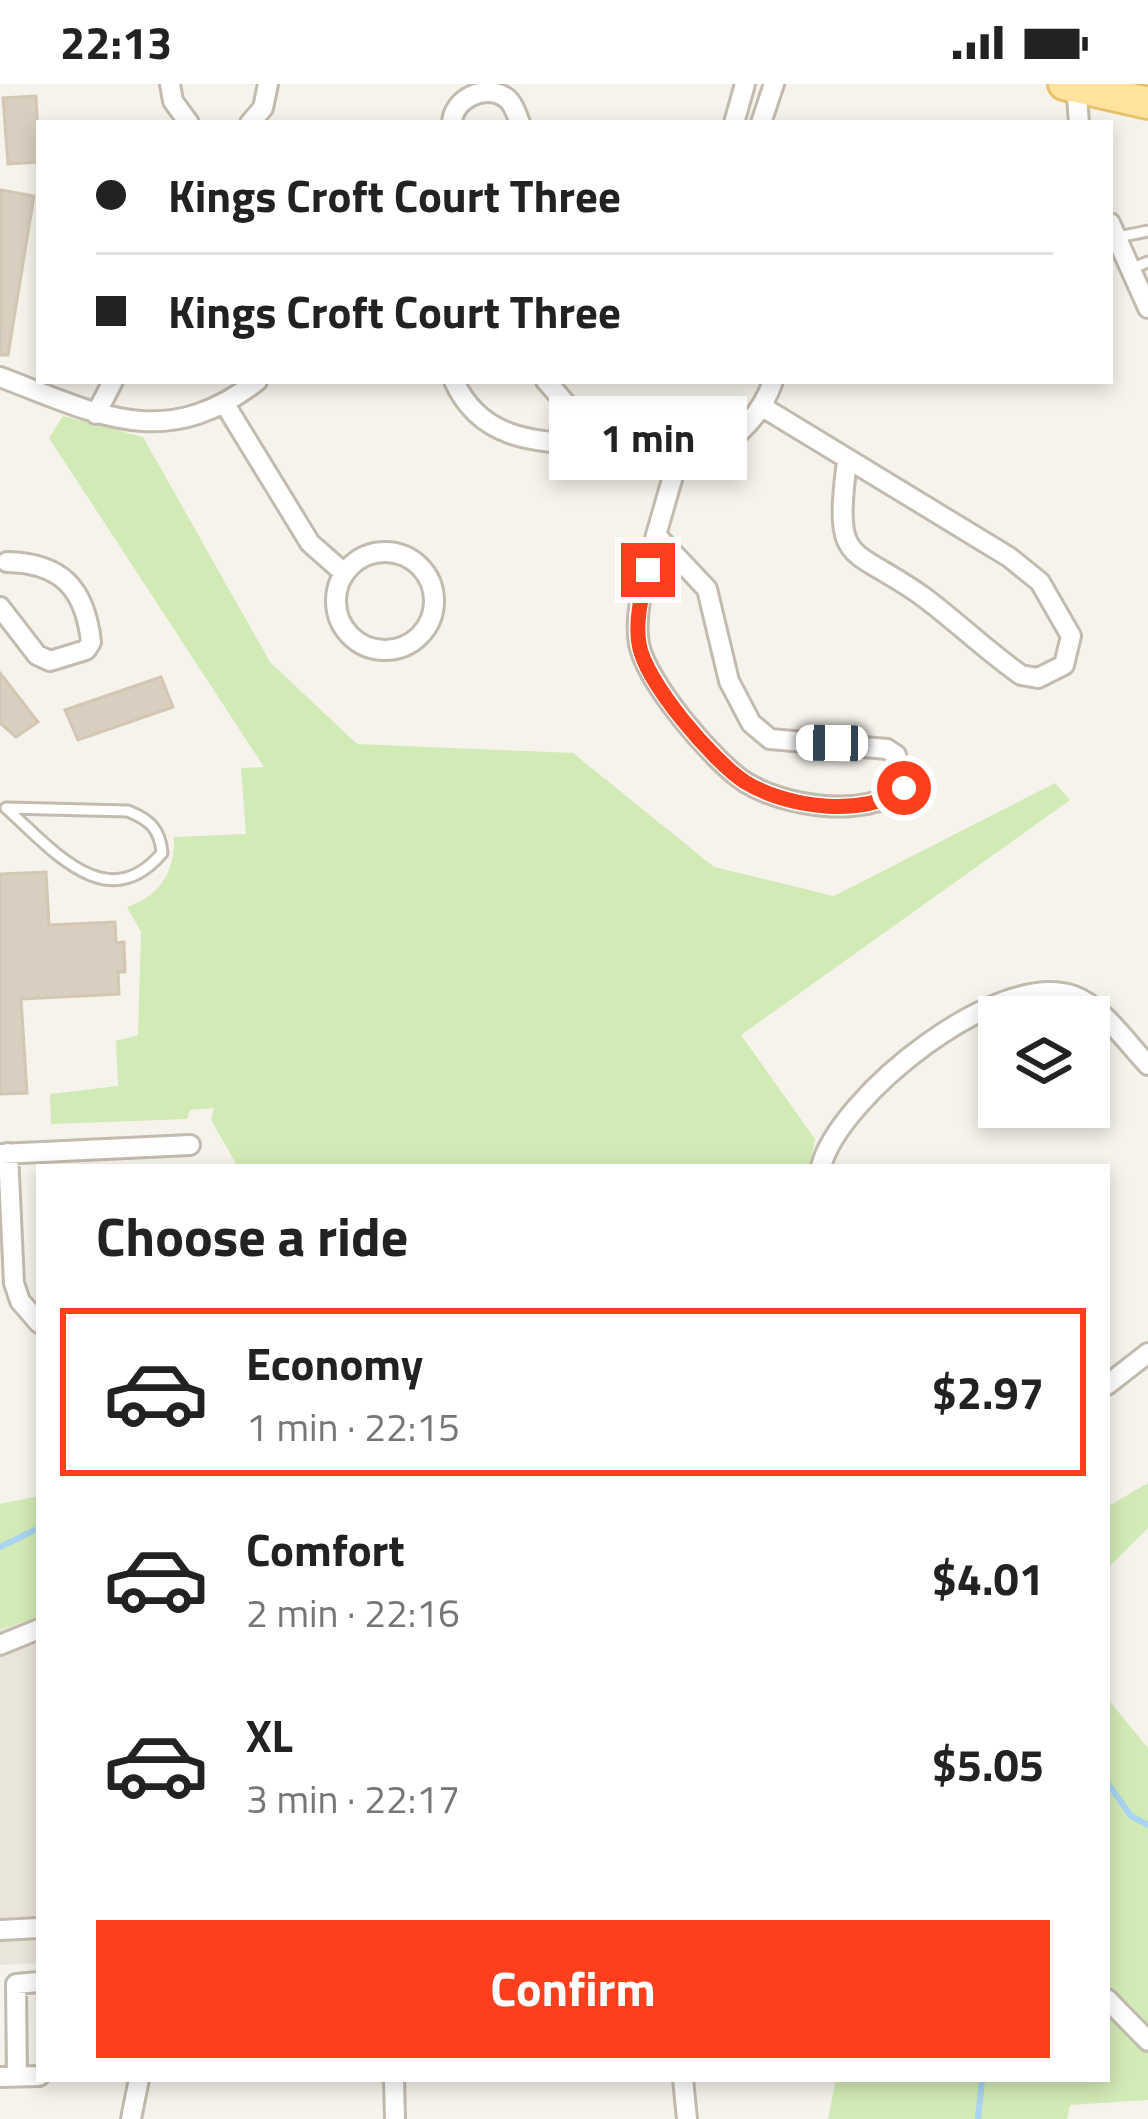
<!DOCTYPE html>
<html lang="en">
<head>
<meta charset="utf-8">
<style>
  :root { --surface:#fff; --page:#f2f2f2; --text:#222; --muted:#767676; --line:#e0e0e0; --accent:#fc3f1d }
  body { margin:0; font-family:"Titillium Web",sans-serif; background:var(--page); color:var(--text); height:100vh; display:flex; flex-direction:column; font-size:45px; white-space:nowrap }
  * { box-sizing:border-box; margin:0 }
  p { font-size:39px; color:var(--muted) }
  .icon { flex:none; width:66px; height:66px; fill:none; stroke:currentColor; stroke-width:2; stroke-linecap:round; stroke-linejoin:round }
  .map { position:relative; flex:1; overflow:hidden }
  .side { position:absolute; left:36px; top:1080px; width:1074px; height:918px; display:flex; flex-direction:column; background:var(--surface); border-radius:0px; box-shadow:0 6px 18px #0003 }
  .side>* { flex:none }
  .hud { position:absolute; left:36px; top:36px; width:1077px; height:264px; border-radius:0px; box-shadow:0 6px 18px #0003; display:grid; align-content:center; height:264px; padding:0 60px; background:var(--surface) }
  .tools { position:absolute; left:978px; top:912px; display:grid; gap:24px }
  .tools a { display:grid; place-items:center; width:132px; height:132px; border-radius:0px; background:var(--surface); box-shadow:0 6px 18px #0003; font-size:60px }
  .end { position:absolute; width:54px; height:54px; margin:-27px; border:15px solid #fc3f1d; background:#fff; box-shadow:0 0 0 6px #fff }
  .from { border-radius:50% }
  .bubble { position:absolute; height:84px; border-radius:0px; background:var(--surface); box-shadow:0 6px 18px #0003; font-size:39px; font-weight:700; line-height:84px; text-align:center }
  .car { position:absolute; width:36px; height:72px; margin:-36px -18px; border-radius:15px; box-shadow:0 0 9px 3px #0007; background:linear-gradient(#fff 24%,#345 0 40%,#fff 0 76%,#345 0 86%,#fff 0) }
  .hud b { display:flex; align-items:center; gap:42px; height:114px; font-size:45px }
  .hud b+b { border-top:3px solid var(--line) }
  .hud i { width:30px; height:30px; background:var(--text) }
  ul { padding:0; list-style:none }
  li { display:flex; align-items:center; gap:36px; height:168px; margin:0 24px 18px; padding:0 36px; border:6px solid transparent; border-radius:0px }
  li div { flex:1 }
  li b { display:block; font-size:45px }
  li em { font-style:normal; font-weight:700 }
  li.current { border-color:var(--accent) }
  li>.icon { width:108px; height:108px; stroke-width:1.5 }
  h2 { padding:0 60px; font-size:54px; line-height:144px }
  .button { display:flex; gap:24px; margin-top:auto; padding:24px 60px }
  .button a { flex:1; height:138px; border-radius:0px; background:var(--accent); color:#fff; font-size:48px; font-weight:700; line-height:138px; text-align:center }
  .status { display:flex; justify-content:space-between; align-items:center; height:84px; padding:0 60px; background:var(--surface); direction:ltr }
  .status svg { height:33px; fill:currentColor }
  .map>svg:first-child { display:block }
</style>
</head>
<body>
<div class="status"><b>22:13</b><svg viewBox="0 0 49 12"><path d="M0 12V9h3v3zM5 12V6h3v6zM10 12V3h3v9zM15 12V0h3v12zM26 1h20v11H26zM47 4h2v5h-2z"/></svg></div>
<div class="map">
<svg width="1148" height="2035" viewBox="0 0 1148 2035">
  <rect width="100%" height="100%" fill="#f6f3ec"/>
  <path fill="#eae5da" d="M39 1534V1879L0 1881V1545Z"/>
  <path fill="#d2eab5" d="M63 332 143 353 270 578 357 660 573 669 714 783 834 812 1055 699 1070 716 741 951 815 1055 810 1083H238L211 1036 214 1024 190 1026 187 1035 51 1040 50 1010 118 1002 116 957 138 951 141 848 127 823C161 812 175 787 174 753L246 750 241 684 264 683 49 354Z
    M1148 1399V1444L1107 1485V1423Z
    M39 1412V1534L0 1545V1420Z
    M1107 1614 1148 1664V2016L1070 2021 1067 2035H828L836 1995H1107Z"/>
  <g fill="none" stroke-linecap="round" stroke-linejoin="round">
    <path stroke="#a9d4f2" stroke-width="6" d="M0 1463 39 1444
      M1107 1698 1131 1732 1148 1741
      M978 2035 982 1995"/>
  </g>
  <path fill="#d8cfc1" stroke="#d3c7b4" stroke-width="3" d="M36 12 39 78 8 80 3 14Z
    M1 106 34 112 8 271H0Z
    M0 589 38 638 16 653 0 639Z
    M161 593 173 623 78 656 65 626Z
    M46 788 49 841 115 838 116 859 124 858 125 888H118L119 910 21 915 27 1009 0 1010V790Z"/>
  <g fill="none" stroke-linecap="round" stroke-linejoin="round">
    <defs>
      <path id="lane" d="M1118 153 1148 147
        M1130 185 1148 178
        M6 724 128 727C150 736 160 745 162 769 107 834 52 765 6 724Z"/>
      <path id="street" d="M170 0 173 17 189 39
        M1076 0 1079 39
        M250 39 263 24 268 0
        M452 39C453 15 484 0 505 13 513 18 517 31 520 39
        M734 39 745 0
        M761 39 774 0
        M1110 139 1148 224
        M0 293C98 330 164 369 257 297
        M454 297C484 363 547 357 610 362
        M546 297C566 318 594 359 621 370 683 396 752 359 773 297
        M226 322 310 459 344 489
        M761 322 1009 473 1040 498 1071 552 1064 581 1038 594 1021 591C987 567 958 539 925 514 851 460 833 486 847 377
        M96 330 113 297
        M656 451C648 486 633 525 639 560 646 598 713 677 745 698 785 723 865 735 904 704L896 671 887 665 770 655 751 639 729 597 707 505 656 451 677 378
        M336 517a49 49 0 1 1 98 0a49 49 0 1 1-98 0Z
        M0 523 37 571 50 577 86 566 91 558C85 504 61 479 7 478
        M8 1069 14 1199 20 1217 39 1239
        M0 1070 190 1061
        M821 1083C838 1013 999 884 1074 912 1102 922 1128 960 1148 981
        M1107 1301 1148 1269
        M0 1561 39 1545
        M0 1846 39 1844
        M1107 1915 1148 1957
        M17 1992 16 1900 39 1898
        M0 1993 39 1992
        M394 1995 395 2035
        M683 1995 687 2035
        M131 2035 139 1995"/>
      <path id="primary" d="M1064 0 1148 19"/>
    </defs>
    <use href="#lane" stroke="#c2bbae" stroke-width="15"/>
    <use href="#street" stroke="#c2bbae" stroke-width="24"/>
    <use href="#primary" stroke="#e6c16a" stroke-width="36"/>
    <use href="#lane" stroke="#fff" stroke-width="9"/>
    <use href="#street" stroke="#fff" stroke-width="18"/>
    <use href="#primary" stroke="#ffe39c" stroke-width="30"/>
  </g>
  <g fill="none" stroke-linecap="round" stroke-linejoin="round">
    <path stroke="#fc3f1d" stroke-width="15" d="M648 486C642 510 635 535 639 560 645 598 713 677 745 698 785 723 865 735 904 704"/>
  </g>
</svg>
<div class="tools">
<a><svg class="icon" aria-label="layers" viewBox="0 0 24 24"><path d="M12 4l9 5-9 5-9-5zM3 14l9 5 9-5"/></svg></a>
</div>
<i class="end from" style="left:904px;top:704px"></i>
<i class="end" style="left:648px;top:486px"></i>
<div class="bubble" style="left:549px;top:312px;width:198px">1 min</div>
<i class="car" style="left:832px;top:659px;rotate:271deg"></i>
<div class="hud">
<b><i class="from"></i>Kings Croft Court Three</b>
<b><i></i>Kings Croft Court Three</b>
</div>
<section class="side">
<h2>Choose a ride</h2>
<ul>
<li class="current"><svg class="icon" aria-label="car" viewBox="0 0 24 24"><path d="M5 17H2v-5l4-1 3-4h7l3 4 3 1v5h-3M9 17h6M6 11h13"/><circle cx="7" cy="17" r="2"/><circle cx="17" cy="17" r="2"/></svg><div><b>Economy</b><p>1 min · 22:15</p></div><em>$2.97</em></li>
<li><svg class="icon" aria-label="car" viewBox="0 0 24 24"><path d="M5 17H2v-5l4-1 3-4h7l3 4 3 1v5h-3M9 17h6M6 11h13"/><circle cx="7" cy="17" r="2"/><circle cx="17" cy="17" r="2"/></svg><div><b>Comfort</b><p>2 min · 22:16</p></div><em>$4.01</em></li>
<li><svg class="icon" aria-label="car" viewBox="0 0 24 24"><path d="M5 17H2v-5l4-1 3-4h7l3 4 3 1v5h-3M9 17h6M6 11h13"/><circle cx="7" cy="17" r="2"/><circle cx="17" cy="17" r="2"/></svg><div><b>XL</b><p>3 min · 22:17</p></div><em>$5.05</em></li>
</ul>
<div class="button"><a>Confirm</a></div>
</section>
</div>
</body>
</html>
